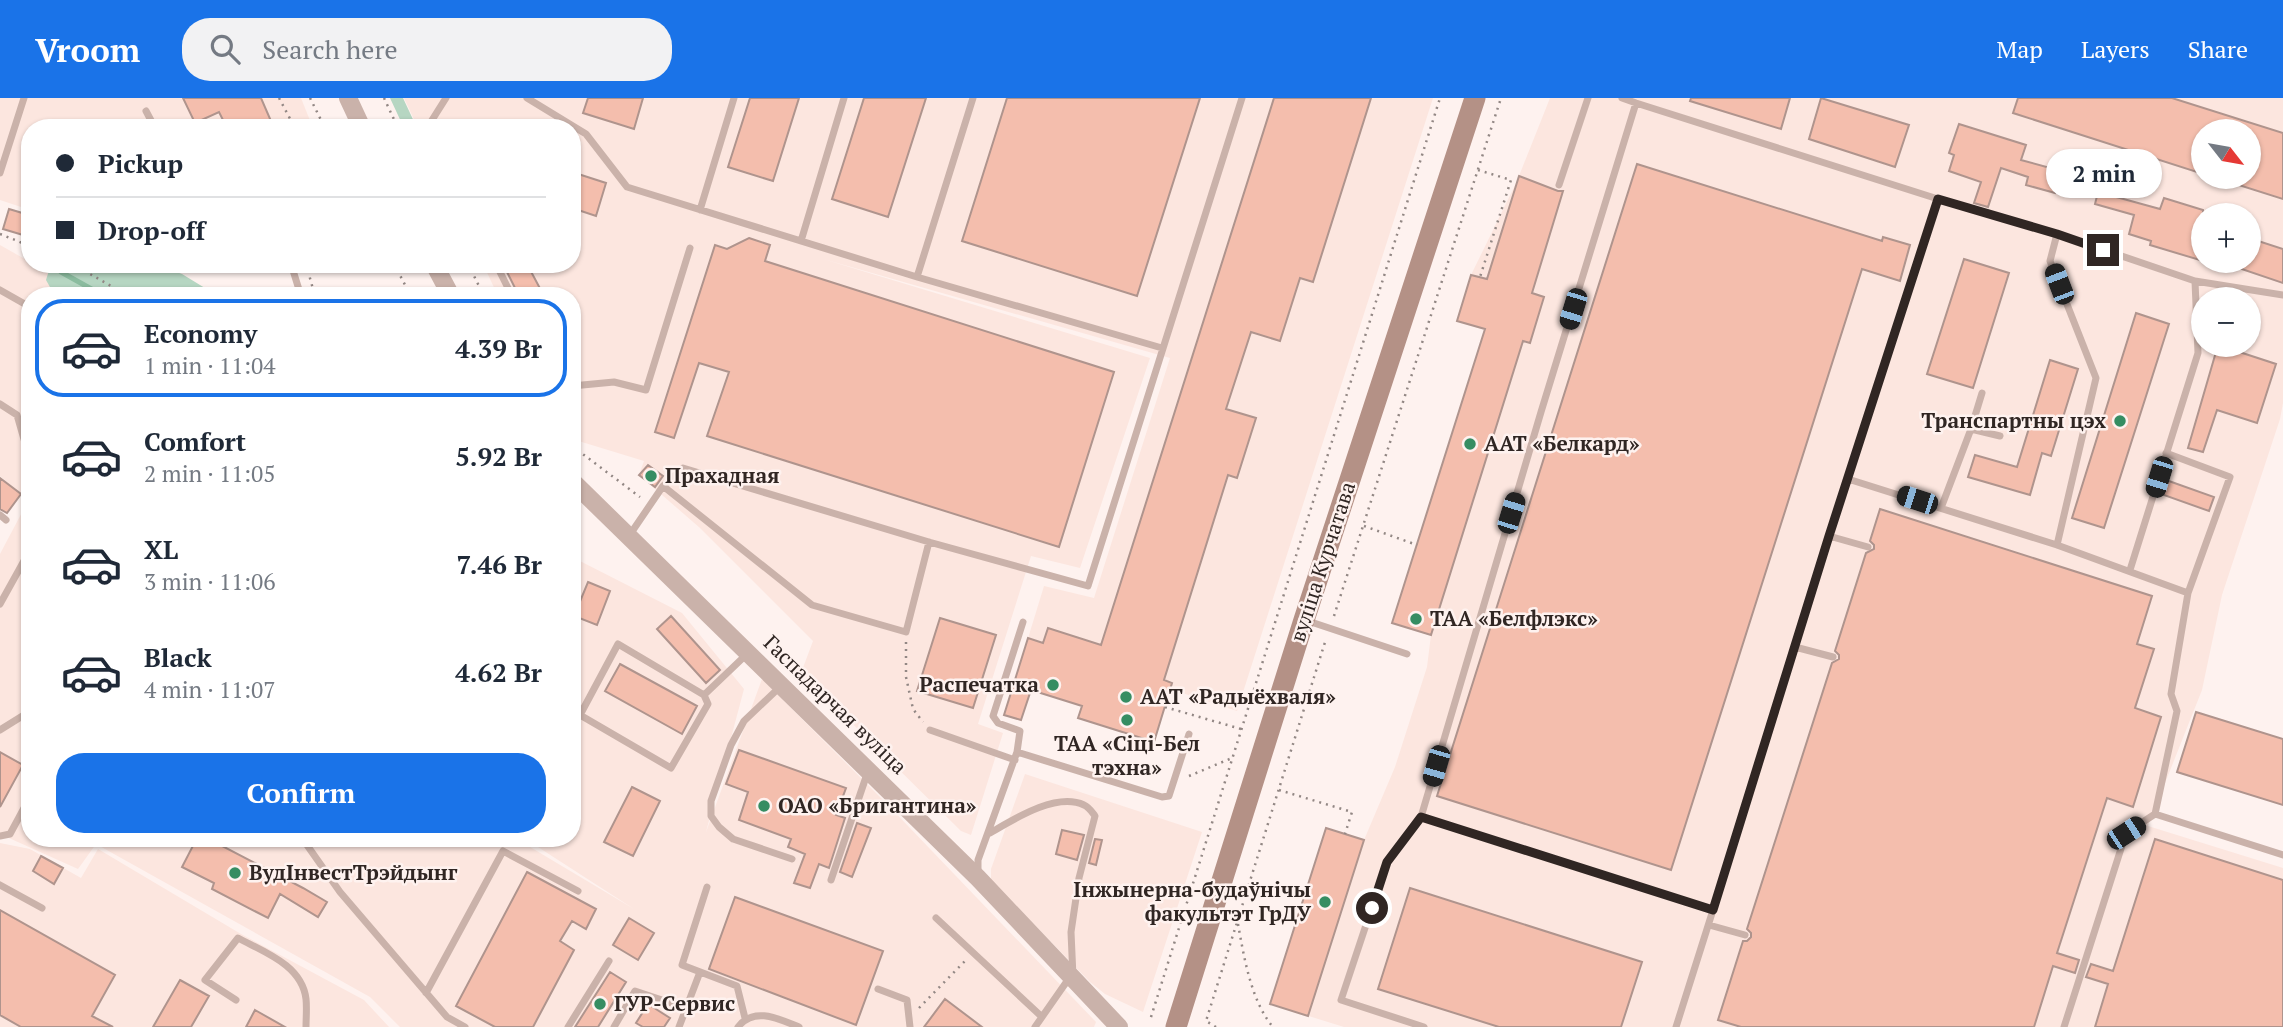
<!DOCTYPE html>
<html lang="en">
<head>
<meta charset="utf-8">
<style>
  :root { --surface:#fff; --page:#f2f2f3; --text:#1f2937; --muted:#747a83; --line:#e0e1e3; --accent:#1a73e8 }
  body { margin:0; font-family:"PT Serif",serif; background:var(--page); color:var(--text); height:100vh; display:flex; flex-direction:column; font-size:26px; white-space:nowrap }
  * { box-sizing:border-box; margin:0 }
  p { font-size:23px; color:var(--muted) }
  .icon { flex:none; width:38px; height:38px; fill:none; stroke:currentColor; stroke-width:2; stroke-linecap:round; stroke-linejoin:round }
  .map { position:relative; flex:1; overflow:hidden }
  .drawer { position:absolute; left:21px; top:189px; width:560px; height:560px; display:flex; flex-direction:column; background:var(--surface); border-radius:28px; box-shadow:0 2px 5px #0004 }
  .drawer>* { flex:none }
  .guide { position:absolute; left:21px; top:21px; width:560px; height:154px; border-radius:28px; box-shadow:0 2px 5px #0004; display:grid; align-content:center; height:154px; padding:0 35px; background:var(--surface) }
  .needle { width:46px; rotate:121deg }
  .controls { position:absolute; left:2191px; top:21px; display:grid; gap:14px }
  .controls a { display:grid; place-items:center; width:70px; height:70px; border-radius:50%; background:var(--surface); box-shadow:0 2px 5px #0004; font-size:35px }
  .end { position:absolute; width:32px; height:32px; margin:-16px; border:9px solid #302623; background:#fff; box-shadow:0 0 0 4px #fff }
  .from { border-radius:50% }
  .bubble { position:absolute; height:49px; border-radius:24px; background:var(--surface); box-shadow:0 2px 5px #0004; font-size:23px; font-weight:800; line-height:49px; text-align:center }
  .car { position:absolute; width:21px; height:42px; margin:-21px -10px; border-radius:9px; box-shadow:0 0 5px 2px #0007; background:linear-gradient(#222 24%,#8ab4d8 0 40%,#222 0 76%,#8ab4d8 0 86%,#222 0) }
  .guide b { display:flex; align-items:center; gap:24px; height:66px; font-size:26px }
  .guide b+b { border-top:2px solid var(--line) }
  .guide i { width:18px; height:18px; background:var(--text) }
  ul { padding:12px 0 0; list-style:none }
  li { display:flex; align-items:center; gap:21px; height:98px; margin:0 14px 10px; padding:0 21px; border:4px solid transparent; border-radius:28px }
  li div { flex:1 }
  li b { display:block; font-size:26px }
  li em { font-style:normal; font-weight:800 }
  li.on { border-color:var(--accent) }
  li>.icon { width:63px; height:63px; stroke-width:1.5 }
  .cta { display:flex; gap:14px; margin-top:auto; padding:14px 35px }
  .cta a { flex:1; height:80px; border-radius:28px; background:var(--accent); color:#fff; font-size:28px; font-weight:800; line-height:80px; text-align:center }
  header { display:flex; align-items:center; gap:42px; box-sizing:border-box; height:98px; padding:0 35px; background:var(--accent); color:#fff }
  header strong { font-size:33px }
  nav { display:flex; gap:38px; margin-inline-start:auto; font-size:24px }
  .search { width:490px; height:63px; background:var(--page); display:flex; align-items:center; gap:18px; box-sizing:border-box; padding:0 24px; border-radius:28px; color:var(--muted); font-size:26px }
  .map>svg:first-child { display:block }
</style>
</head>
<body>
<header>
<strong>Vroom</strong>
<div class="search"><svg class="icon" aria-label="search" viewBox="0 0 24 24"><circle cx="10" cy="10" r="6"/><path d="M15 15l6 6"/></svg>Search here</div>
<nav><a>Map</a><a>Layers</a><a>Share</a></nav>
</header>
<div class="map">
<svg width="2283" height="929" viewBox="0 0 2283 929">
  <rect width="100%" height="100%" fill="#fef2ef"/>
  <path fill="#fce6df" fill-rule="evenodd" d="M0 0H301L313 30H30V112L0 102Z
    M404 0H1433L1237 613 1170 591 1097 562 1014 586 1044 488 1094 500 1170 260 823 161 1150 260 1080 470 1031 458 978 626 1003 635 971 737 961 733 801 575 813 543 700 430 639 377 644 363 572 341V198H498L483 166H572V30H418Z
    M1550 0H2283V305L2280 321 2222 497 2202 592 2148 728 2283 770V929H1344L1270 906 1326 730 1364 742 1395 669 1427 569 1431 537 1392 525 1485 232 1457 223 1471 177 1517 83ZM2203 33H2249V79H2203ZM2203 117H2249V163H2203ZM2203 201H2249V247H2203Z
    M0 147 30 164V166H34L91 198H30V740H515L634 811 524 740H572V473L578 462 682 515 744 591 706 734 762 581 886 705 1096 924 1094 929H400L370 899 96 746 78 771 0 736V456L28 403 0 378Z
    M1025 676 1202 734 1143 914 1105 896 1090 884 991 782V771Z
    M0 745 30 751 81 780 98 751 241 836 364 902 389 929H0Z"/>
  <path fill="#b6d6c2" d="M390 0H403L417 30H404Z
    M51 166H155L182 176 218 198H55L46 182Z"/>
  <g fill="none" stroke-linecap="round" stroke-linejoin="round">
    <path stroke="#8bbc9f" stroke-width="5" d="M61 174 104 198"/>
  </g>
  <path fill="#f4bead" stroke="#af948d" stroke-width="2" d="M183 0H261L274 30H227L219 14 195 25Z
    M588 0H643L634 31 583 15Z
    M750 0H799L773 83 728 69Z
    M864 0H926L888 119 832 101Z
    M1007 0H1200L1137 198 962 143Z
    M1274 0H1371L1313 184 1300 180 1280 243 1251 234 1226 311 1256 320 1237 380 1228 377 1164 582 1172 585 1154 644 1078 620 1082 608 1031 592 1021 622 1004 617 1028 540 1043 545 1048 530 1101 547Z
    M1691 0H1790L1781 31 1690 3Z
    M1821 0 1909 27 1895 69 1809 41Z
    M2018 0H2172L2283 35V101L2223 82V79H2249V33H2203V76L2013 15Z
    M1959 26 2026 47 2021 62 2061 73 2055 95 2026 87 2028 79 2001 70 1988 109 1974 105 1981 84 1949 73 1954 57 1949 55Z
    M1637 66 1882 143 1883 139 1910 147 1900 183 1862 171 1671 772 1437 698Z
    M572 74 606 85 596 118 572 110Z
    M1519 78 1558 93H1563L1532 195 1544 199 1530 245 1523 243 1431 537 1392 525 1485 231 1457 223 1471 177 1487 181Z
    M2098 94 2160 111 2164 100 2203 112V163L2150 147 2151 143 2129 136 2134 117 2095 106Z
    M9 111 29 117 23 137 3 131Z
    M749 140 770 147 765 163 1114 274 1059 449 707 338 729 274 699 265 674 340 655 334 715 147 727 151Z
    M2249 140 2283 151V185L2224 165V163H2249Z
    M1964 161 2009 175 1973 290 1927 276Z
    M503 166H527L544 198H519Z
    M2136 215 2169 226 2104 430 2072 420Z
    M2218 247 2276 266 2257 325 2217 312 2203 354 2188 350Z
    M2050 262 2078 271 2051 358 2042 355 2030 397 1968 379 1975 357 2017 369Z
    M648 367 663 378 655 389 639 377Z
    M0 380 21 396 7 415 0 411Z
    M2166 382 2214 399 2209 413 2161 396Z
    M1880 411 2152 498 2137 546 2154 551 2135 610 2161 619 2133 709 2107 700 2057 855 2079 862 2075 875 2053 868 2034 929H1741L1718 922 1743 843H1747L1751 839V835L1747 831 1832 565 1839 561V557L1835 553 1866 455 1874 451V447L1870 443Z
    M588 484 610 493 597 527 574 518Z
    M671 518 720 572 706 585 657 531Z
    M940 520 996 537 973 610 917 593Z
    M620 566 697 608 682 636 605 593Z
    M2196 614 2283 641V707L2177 674Z
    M739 652 846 690 836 717 845 720 829 770 819 766 810 790 794 785 805 756 788 749 791 741 739 722 748 694 726 686Z
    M0 654 23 667 0 709Z
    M632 689 660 703 633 758 604 744Z
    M857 725 871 730 852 779 840 774Z
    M1326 730 1364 742 1308 918 1270 906Z
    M1062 732 1084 737 1077 762 1056 756Z
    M197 740H207L303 790 327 804 318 819 280 796 268 820 212 791 214 785 182 769Z
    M1095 741 1102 742 1096 767 1089 765Z
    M2155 741 2283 782V929H2095L2108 886 2086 879 2091 866 2113 873Z
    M41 758 63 770 54 786 33 773Z
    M527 774 596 811 586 831 572 823 560 843 574 852 533 929H495L456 908Z
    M1410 790 1642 864 1621 929H1499L1378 891Z
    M735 799 883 853 856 927 709 871Z
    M0 812 115 877 92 918 113 929H21L0 917Z
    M629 820 654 835 638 862 613 847Z
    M610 874 626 884 598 929H575Z
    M180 882 209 898 191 929H153Z
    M945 901 982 929H924Z
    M648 906 670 920 664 929H643L636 925Z
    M255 912 285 929H246Z"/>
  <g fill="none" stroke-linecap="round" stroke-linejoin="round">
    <path stroke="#928784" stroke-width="2.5" stroke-dasharray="2 5" stroke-linecap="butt" d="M279 0 295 30
      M310 0 325 30
      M384 0 398 30
      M1478 72 1511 82 1480 179
      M0 136 30 148
      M72 166 129 198
      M306 166 315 198
      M394 166 411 198
      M468 166 484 198
      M572 348 640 399
      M1364 428 1417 447
      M1334 518 1501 0
      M906 544V579L913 611 923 624
      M1165 609 1241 631
      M1189 678 1232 660
      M1279 692 1352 714 1345 736
      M1238 826C1244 859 1251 903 1273 929
      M919 910 966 862
      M1151 919 1440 0
      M1216 929 1206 923 1326 541"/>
    <path stroke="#cab2aa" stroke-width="7" d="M527 0 586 36 627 89 917 179 973 0
      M1622 0 1636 5 1938 101 1829 438 1713 812 1421 719 1541 314 1636 5
      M146 13 155 30
      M427 30 446 0
      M0 75 24 0
      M1559 87 1588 0
      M1938 101 2057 136 2195 183 2198 255 2130 472
      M700 112 734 0
      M801 143 844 0
      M291 166 301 198
      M496 166 512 198
      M917 179 1162 250
      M2195 183 2283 197
      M0 192 30 209
      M572 288 614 284 646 292 690 150
      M0 306 17 317 30 362
      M1971 331 1982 295
      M2166 355 2230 379 2188 495
      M1848 381 2057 447 2188 495 2171 596 2177 613 2155 716 2126 735 2064 929
      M663 388 683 370 929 444 1088 488 1242 0
      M1941 410 1971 331 2000 338
      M0 417 6 422
      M629 438 663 388 812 507 906 534 929 444
      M1829 438 1868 449
      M2057 447 2096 280 2050 163 2057 136
      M0 506 30 452
      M1308 523 1407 556
      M1795 549 1833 559
      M782 587 744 623 731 647 711 703V718L719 729 733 741 792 761
      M704 597 708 606 671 670 580 617 618 546 704 597 748 555
      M0 632 24 617 30 610
      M930 632 1015 662
      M1017 654 1020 633 998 625 993 618 1023 524
      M2155 716 2283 757
      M1421 719 1387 764 1341 902 1424 929
      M990 735C1014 721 1056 694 1084 707 1089 709 1092 714 1095 718L1079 780 1071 834 1073 879 1065 886 1035 929
      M0 738 10 736 30 699
      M302 740 340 794 447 919 465 929
      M978 776V762L1017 654 1162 699 1169 698 1189 636
      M831 782 867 676
      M0 787 42 810
      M707 789 682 867 737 888 745 920
      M936 820 1041 918
      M1709 827 1745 837
      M878 891 907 902 910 929
      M426 895 503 753 578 793
      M236 902 205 882 238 840C264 854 302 867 306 901 307 910 306 920 306 929
      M568 929 609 863
      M614 929 635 893 686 910
      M679 929 700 874
      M738 929C754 908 779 921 799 929
      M1676 929 1713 812"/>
    <path stroke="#cab2aa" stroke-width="18" d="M348 0 362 30
      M434 166 451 198
      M572 383 978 780 1119 929"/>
    <path stroke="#b49186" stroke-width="21" d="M1176 929 1304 522 1475 0"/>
  </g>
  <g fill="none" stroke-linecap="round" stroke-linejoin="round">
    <path stroke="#302623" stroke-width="9" d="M1372 810 1387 764 1421 719 1713 812 1829 438 1938 101 2057 136 2103 152"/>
  </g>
  <g fill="#368d62" stroke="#fef2ef" stroke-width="2.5">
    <circle cx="2120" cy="323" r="7"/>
    <circle cx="1470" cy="346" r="7"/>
    <circle cx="651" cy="378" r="7"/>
    <circle cx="1416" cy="521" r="7"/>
    <circle cx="1053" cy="587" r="7"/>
    <circle cx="1126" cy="599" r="7"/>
    <circle cx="1127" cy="622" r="7"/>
    <circle cx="764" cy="708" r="7"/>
    <circle cx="235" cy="775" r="7"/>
    <circle cx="1325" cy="804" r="7"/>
    <circle cx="600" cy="906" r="7"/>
  </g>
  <g text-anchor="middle" stroke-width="5" stroke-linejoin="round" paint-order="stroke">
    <g font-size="21" font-weight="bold" fill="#302623" stroke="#fef2ef" text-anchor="start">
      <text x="2106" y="330" text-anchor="end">Транспартны цэх</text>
      <text x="1484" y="353">ААТ «Белкард»</text>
      <text x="665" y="385">Прахадная</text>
      <text x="1430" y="528">ТАА «Белфлэкс»</text>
      <text x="1039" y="594" text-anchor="end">Распечатка</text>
      <text x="1140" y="606">ААТ «Радыёхваля»</text>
      <text x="1127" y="653" text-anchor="middle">ТАА «Сіці-Бел<tspan x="1127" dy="24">тэхна»</tspan></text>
      <text x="778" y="715">ОАО «Бригантина»</text>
      <text x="249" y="782">ВудІнвестТрэйдынг</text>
      <text x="1311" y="799" text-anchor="end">Інжынерна-будаўнічы<tspan x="1311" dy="24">факультэт ГрДУ</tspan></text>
      <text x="614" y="913">ГУР-Сервис</text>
    </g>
    <g font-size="21" fill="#302623" stroke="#fef2ef">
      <text transform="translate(1323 464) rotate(-72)" y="7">вуліца Курчатава</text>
      <text transform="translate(835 607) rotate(44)" y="7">Гаспадарчая вуліца</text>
    </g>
  </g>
</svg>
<div class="controls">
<a><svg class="needle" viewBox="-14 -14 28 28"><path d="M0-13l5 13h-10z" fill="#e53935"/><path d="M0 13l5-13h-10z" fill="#747a83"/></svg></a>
<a>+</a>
<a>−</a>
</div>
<i class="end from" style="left:1372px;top:810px"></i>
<i class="end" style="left:2103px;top:152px"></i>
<div class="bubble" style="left:2046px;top:51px;width:116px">2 min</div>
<i class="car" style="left:2059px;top:186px;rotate:339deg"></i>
<i class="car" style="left:1573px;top:211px;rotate:197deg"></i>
<i class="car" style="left:2159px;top:379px;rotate:197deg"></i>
<i class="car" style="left:1917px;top:402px;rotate:288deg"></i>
<i class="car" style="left:1511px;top:415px;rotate:17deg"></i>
<i class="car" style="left:1436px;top:668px;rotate:196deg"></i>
<i class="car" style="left:2126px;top:735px;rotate:57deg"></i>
<div class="guide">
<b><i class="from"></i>Pickup</b>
<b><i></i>Drop-off</b>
</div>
<section class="drawer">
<ul>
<li class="on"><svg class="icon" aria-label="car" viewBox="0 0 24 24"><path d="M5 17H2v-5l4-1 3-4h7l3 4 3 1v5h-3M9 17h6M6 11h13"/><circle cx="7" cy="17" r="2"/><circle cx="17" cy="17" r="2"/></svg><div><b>Economy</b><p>1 min · 11:04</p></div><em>4.39 Br</em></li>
<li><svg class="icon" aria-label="car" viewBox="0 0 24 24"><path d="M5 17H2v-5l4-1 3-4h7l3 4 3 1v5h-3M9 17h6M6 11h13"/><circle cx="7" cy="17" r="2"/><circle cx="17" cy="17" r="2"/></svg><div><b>Comfort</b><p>2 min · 11:05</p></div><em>5.92 Br</em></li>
<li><svg class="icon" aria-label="car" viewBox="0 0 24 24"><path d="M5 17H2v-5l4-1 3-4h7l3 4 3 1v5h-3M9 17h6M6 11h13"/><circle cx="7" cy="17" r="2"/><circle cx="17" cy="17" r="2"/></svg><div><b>XL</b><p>3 min · 11:06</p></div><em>7.46 Br</em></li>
<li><svg class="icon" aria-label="car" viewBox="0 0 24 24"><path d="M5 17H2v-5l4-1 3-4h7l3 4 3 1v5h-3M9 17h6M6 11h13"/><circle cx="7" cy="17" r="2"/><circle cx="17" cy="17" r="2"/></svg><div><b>Black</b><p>4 min · 11:07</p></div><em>4.62 Br</em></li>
</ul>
<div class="cta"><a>Confirm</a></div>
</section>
</div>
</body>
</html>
